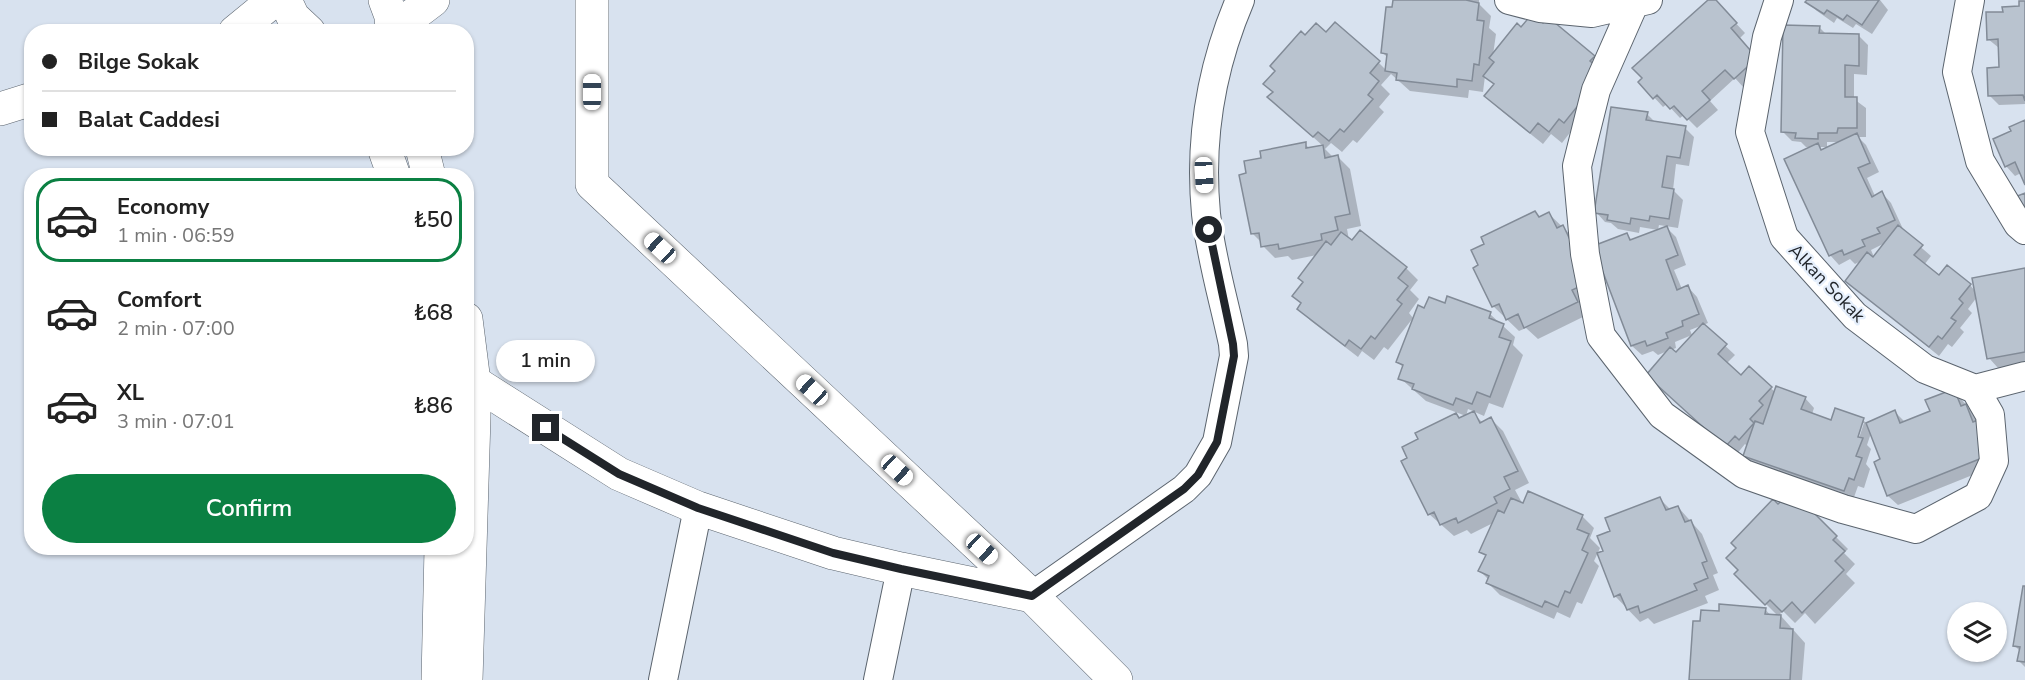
<!DOCTYPE html>
<html lang="en">
<head>
<meta charset="utf-8">
<style>
  :root { --surface:#fff; --page:#f6f6f6; --text:#222; --muted:#767676; --line:#e0e0e0; --accent:#0b8043 }
  body { margin:0; font-family:"Nunito Sans",sans-serif; background:var(--page); color:var(--text); height:100vh; display:flex; flex-direction:column; font-size:22px; white-space:nowrap }
  * { box-sizing:border-box; margin:0 }
  p { font-size:20px; color:var(--muted) }
  .icon { flex:none; width:33px; height:33px; fill:none; stroke:currentColor; stroke-width:2; stroke-linecap:round; stroke-linejoin:round }
  .map { position:relative; flex:1; overflow:hidden }
  .sheet { position:absolute; left:24px; top:168px; width:450px; height:387px; display:flex; flex-direction:column; background:var(--surface); border-radius:24px; box-shadow:0 2px 4px #0004 }
  .sheet>* { flex:none }
  .banner { position:absolute; left:24px; top:24px; width:450px; height:132px; border-radius:24px; box-shadow:0 2px 4px #0004; display:grid; align-content:center; height:132px; padding:0 18px; background:var(--surface) }
  .fabs { position:absolute; left:1947px; top:602px; display:grid; gap:12px }
  .fabs a { display:grid; place-items:center; width:60px; height:60px; border-radius:50%; background:var(--surface); box-shadow:0 2px 4px #0004; font-size:30px }
  .end { position:absolute; width:27px; height:27px; margin:-14px; border:8px solid #21252a; background:#fff; box-shadow:0 0 0 3px #fff }
  .from { border-radius:50% }
  .bubble { position:absolute; height:42px; border-radius:21px; background:var(--surface); box-shadow:0 2px 4px #0004; font-size:20px; font-weight:600; line-height:42px; text-align:center }
  .car { position:absolute; width:18px; height:36px; margin:-18px -9px; border-radius:8px; box-shadow:0 0 4px 2px #0007; background:linear-gradient(#fff 24%,#345 0 40%,#fff 0 76%,#345 0 86%,#fff 0) }
  .banner b { display:flex; align-items:center; gap:21px; height:57px; font-size:22px }
  .banner b+b { border-top:2px solid var(--line) }
  .banner i { width:15px; height:15px; background:var(--text) }
  ul { padding:10px 0 0; list-style:none }
  li { display:flex; align-items:center; gap:18px; height:84px; margin:0 12px 9px; padding:0 6px; border:3px solid transparent; border-radius:24px }
  li div { flex:1 }
  li b { display:block; font-size:22px }
  li em { font-style:normal; font-weight:600 }
  li.active { border-color:var(--accent) }
  li>.icon { width:54px; height:54px; stroke-width:1.5 }
  .cta { display:flex; gap:12px; margin-top:auto; padding:12px 18px }
  .cta a { flex:1; height:69px; border-radius:36px; background:var(--accent); color:#fff; font-size:24px; font-weight:600; line-height:69px; text-align:center }
  .map>svg:first-child { display:block }
</style>
</head>
<body>
<div class="map">
<svg width="2025" height="680" viewBox="0 0 2025 680">
  <rect width="100%" height="100%" fill="#d8e2ef"/>
  <path fill="#0003" fill-rule="evenodd" d="M1394 0H1479V4L1491 16 1489 28 1496 34 1493 55 1522 29 1594 57 1606 69 1572 130 1562 143 1551 134 1543 144 1498 108 1486 95 1495 85 1485 76 1483 92 1469 90 1468 98 1410 91 1391 74 1381 85 1390 94 1379 107 1384 112 1357 143 1353 140 1342 152 1331 143 1325 149 1334 158 1338 157 1350 169 1361 226 1347 229 1349 240 1406 268 1418 280 1410 290 1419 299 1409 313 1413 318 1388 350 1384 347 1374 360 1362 351 1358 357 1311 321 1299 309 1302 304 1305 282 1317 255 1292 260 1288 256 1275 258 1263 246 1262 243 1253 234 1248 174 1263 159 1305 144 1310 149 1323 146 1282 109 1274 92 1305 38 1326 34 1379 63 1387 71 1388 58 1382 52Z
    M1710 0H1714L1745 33 1739 39 1766 68 1744 88 1735 78 1710 101 1718 110 1697 128 1684 115 1680 118 1667 104 1663 107 1640 82Z
    M1809 0H1880L1888 10 1872 34 1856 24 1853 28 1837 18 1834 23 1817 11 1807 2Z
    M2025 2V104L1999 105 1989 95 2000 68 1999 48 1988 39 2004 13 2021 8Z
    M1819 27 1827 35H1858L1868 45 1867 75 1854 74V99L1866 108V137H1858L1866 145 1879 172 1867 178 1875 196 1882 193 1891 203 1903 229 1901 230 1931 256 1924 265 1939 277 1970 285 1976 292 2025 270V363L1998 368 1989 358 1977 297 1968 309 1972 313 1960 328 1964 332 1952 347 1948 344 1939 356 1847 281 1863 260 1855 264 1850 259 1839 265 1830 255 1812 147H1806L1801 142 1792 141 1783 132ZM1827 142H1842L1823 151 1820 147H1827ZM1885 243 1874 257 1871 250Z
    M1647 114 1656 123 1685 128 1694 137 1689 166 1676 164 1673 190 1683 200 1678 228 1659 225 1658 230 1640 227 1639 233 1618 229 1611 223 1605 222 1596 212Z
    M2025 121V182L2021 173 2015 176 2006 166 2013 132Z
    M1535 213 1540 218 1549 214 1575 239 1589 314 1538 339 1526 328 1519 331 1493 306Z
    M1666 227 1676 237 1686 265 1674 270 1682 289 1688 287 1697 297 1708 323 1703 325 1735 355 1726 364 1741 377 1749 368 1775 392 1805 398 1814 408 1812 414 1832 422 1863 420 1867 424 1895 412 1905 422 1932 412 1953 390 1975 415 1995 466 1898 505 1888 496 1875 463 1882 460 1871 433 1867 445 1871 449 1866 464 1870 469 1864 488 1858 486 1853 500 1754 465 1745 456 1748 447 1745 444 1736 455 1658 384 1670 350 1658 355 1653 351 1642 355 1632 346 1595 247 1627 235 1632 240ZM1703 325 1676 354 1671 350 1676 348 1675 342 1692 335 1690 330ZM1861 423H1864L1857 444 1854 443Z
    M1446 305 1490 314 1515 337 1513 345 1523 355 1503 408 1489 403 1484 416 1468 409 1466 416 1426 401 1400 378 1404 368 1398 362 1425 310Z
    M1473 413 1483 423 1491 419 1503 431 1529 483 1515 490 1521 501 1518 503 1582 516 1594 528 1590 538 1600 548 1594 561 1599 566 1582 604 1577 602 1570 618 1557 612 1554 619 1500 595 1488 583 1489 580 1480 571 1487 557 1481 552 1495 522 1471 534 1467 530 1454 536 1429 514 1409 458 1420 440 1456 415 1460 419Z
    M1660 499 1671 510 1678 507 1702 534 1718 573 1713 575 1719 590 1705 596 1708 603 1654 624 1648 618 1640 622 1615 596 1604 552 1611 531Z
    M1804 505 1848 549 1844 553 1855 564 1846 574 1855 583 1815 624 1805 613 1795 623 1783 611 1778 616 1736 574 1779 506Z
    M2025 588V667L2019 661 2021 652 2014 645Z
    M1765 609 1771 616H1781L1805 643 1802 680H1690L1702 623 1720 612Z"/>
  <path fill="#b9c3cf" stroke="#828b97" stroke-width="1.5" d="M1393 0H1466L1479 3 1477 20 1484 21 1479 65 1474 64 1472 81 1457 79V87L1396 80 1397 73 1385 71 1387 54 1381 53 1386 7H1392Z
    M1708 0H1716L1737 23 1731 28 1757 58 1734 79 1725 70 1702 91 1710 100 1687 120 1674 106 1670 109 1657 95 1653 99 1638 82 1642 78 1632 68Z
    M1807 0H1879L1862 25 1847 15 1843 20 1827 10 1824 14 1805 2Z
    M2019 1H2025V101L2023 95 1988 96 1987 68 1999 67 1998 39 1987 40 1986 12H2003L2002 7 2019 6Z
    M1532 14 1543 23 1548 17 1595 56 1590 61 1599 69 1593 87 1564 123 1559 119 1549 132 1538 123 1530 133 1484 96 1494 84 1483 76 1494 62 1489 58 1517 23 1521 27Z
    M1335 22 1380 61 1370 73 1379 81 1368 95 1373 99 1344 132 1340 129 1329 141 1318 132 1313 137 1267 97 1273 92 1263 84 1275 71 1270 66 1301 31 1305 35 1316 23 1326 32Z
    M1783 25 1820 26 1819 33 1859 34V66L1845 65V97H1857V128H1838L1837 133H1818V139L1795 138 1796 133 1781 132Z
    M1611 107 1648 112 1646 120 1686 126 1680 158 1667 156 1662 187 1674 189 1669 219 1650 216 1649 221 1631 218 1630 224 1607 220 1608 215 1594 213Z
    M2025 120V185L2015 162 2005 167 1993 139 2011 131 2009 127Z
    M1857 133 1870 163 1858 168 1872 197 1882 191 1895 220 1877 228 1880 233 1862 240 1865 246 1844 255 1842 250 1829 256 1784 159 1818 143 1821 150Z
    M1306 142V148L1323 145 1325 158 1338 155 1350 214 1335 217 1338 230 1321 234 1322 240 1279 249 1278 244 1261 247 1259 233 1251 234 1239 175 1246 173 1244 161 1261 158 1260 151Z
    M2025 193V220L2015 197Z
    M1535 211 1539 217 1549 212 1557 228 1563 225 1583 267 1585 284 1572 290 1578 302 1524 328 1518 314 1506 320 1499 304 1492 307 1473 268 1478 265 1471 250 1484 244 1481 237Z
    M1898 225 1923 245 1914 255 1939 275 1947 265 1971 284 1959 299 1963 303 1951 318 1956 321 1942 339 1938 336 1929 347 1845 281 1867 252 1873 257Z
    M1667 226 1678 255 1666 260 1677 290 1688 285 1699 314 1682 321 1683 326 1666 333 1668 338 1647 346 1645 341 1631 346 1593 246 1627 233 1630 240Z
    M1360 230 1407 267 1398 278 1408 286 1397 300 1402 304 1375 339 1371 336 1361 349 1349 340 1345 346 1297 309 1301 303 1292 296 1303 282 1298 278 1326 241 1331 245 1341 232 1352 240Z
    M2025 268V352L1987 359 1972 278Z
    M1447 296 1491 312 1489 318 1504 324 1499 337 1511 341 1490 397 1477 392 1472 404 1456 398 1453 405 1412 389 1414 384 1398 379 1403 365 1396 362 1418 305 1424 308 1429 297 1445 303Z
    M1703 323 1727 344 1718 354 1741 375 1749 366 1772 387 1759 401 1763 405 1750 419 1754 423 1739 440 1735 436 1725 447 1646 375 1670 347 1676 352Z
    M1776 386 1806 397 1801 409 1831 420 1835 408 1864 418 1858 437 1863 438 1856 456 1862 458 1854 480 1849 478 1844 491 1743 456 1755 421 1763 424Z
    M1954 389 1961 406 1966 404 1973 422 1978 420 1987 456 1887 496 1874 462 1880 459 1866 423 1895 410 1900 423 1930 411 1925 400Z
    M1474 411 1480 423 1491 417 1518 471 1504 477 1510 489 1494 497 1497 503 1458 523 1456 518 1440 525 1434 512 1428 515 1401 461 1407 458 1402 447 1418 439 1415 433 1456 413 1459 418Z
    M1528 491 1583 515 1577 529 1589 534 1582 550 1588 553 1570 593 1565 591 1558 607 1545 601 1542 607 1486 583 1489 576 1478 571 1486 555 1479 552 1498 510 1504 513 1511 498 1523 503Z
    M1787 496 1804 503 1837 536 1833 540 1845 551 1835 561 1844 570 1802 613 1792 602 1782 612 1770 600 1765 605 1734 574 1738 570 1726 558 1736 548 1731 543 1773 499 1778 504Z
    M1660 497 1666 510 1678 506 1685 522 1691 520 1707 561 1702 563 1708 578 1694 584 1697 590 1640 613 1638 606 1627 610 1620 594 1614 597 1597 553 1603 551 1597 536 1610 531 1605 518Z
    M2023 586H2025V662L2017 661 2020 647 2013 646Z
    M1719 604 1766 608 1765 614 1781 615 1780 628 1793 629 1790 680H1689L1693 621H1700L1701 610 1719 611Z"/>
  <g fill="none" stroke-linecap="round" stroke-linejoin="round">
    <defs>
      <path id="minor" d="M1509 0 1540 8 1592 13 1648 0
        M1779 0 1767 37 1750 132 1784 237 1855 316 1925 369 1975 389 2025 376
        M1970 0 1957 72 1980 161 2018 224 2025 230
        M1634 4 1596 90 1577 166 1585 254 1601 336 1662 415 1744 474 1843 509 1916 529 1978 496 1994 461 1990 415 1975 389
        M1032 596 1184 489 1198 475 1217 442 1234 356 1233 344C1224 301 1211 258 1206 214 1199 140 1211 68 1240 0
        M663 680 698 508
        M878 680 901 569"/>
      <path id="tertiary" d="M592 0V184L1032 596
        M235 32 274 0
        M0 109 32 99
        M474 382 619 474 698 508 833 553 901 569 1032 596 1116 680"/>
      <path id="primary" d="M285 0 293 17 309 32
        M385 0 391 16 392 32
        M392 31 433 0
        M384 148 394 176
        M422 148 429 176
        M438 680 441 548
        M466 680 474 417V382L466 319"/>
    </defs>
    <use href="#minor" stroke="#5b646e" stroke-width="30"/>
    <use href="#tertiary" stroke="#5b646e" stroke-width="34"/>
    <use href="#primary" stroke="#5b646e" stroke-width="34"/>
    <use href="#minor" stroke="#fff" stroke-width="28"/>
    <use href="#tertiary" stroke="#fff" stroke-width="33"/>
    <use href="#primary" stroke="#fff" stroke-width="33"/>
  </g>
  <g fill="none" stroke-linecap="round" stroke-linejoin="round">
    <path stroke="#21252a" stroke-width="8" d="M546 428 619 474 698 508 833 553 901 569 1032 596 1184 489 1198 475 1217 442 1234 356 1233 344 1209 230"/>
  </g>
  <g text-anchor="middle" stroke-width="4.5" stroke-linejoin="round" paint-order="stroke">
    <g font-size="18" fill="#21252a" stroke="#e5effc">
      <text transform="translate(1827 283) rotate(46)" y="6">Alkan Sokak</text>
    </g>
  </g>
</svg>
<div class="fabs">
<a><svg class="icon" aria-label="layers" viewBox="0 0 24 24"><path d="M12 4l9 5-9 5-9-5zM3 14l9 5 9-5"/></svg></a>
</div>
<i class="end from" style="left:1209px;top:230px"></i>
<i class="end" style="left:546px;top:428px"></i>
<div class="bubble" style="left:496px;top:340px;width:99px">1 min</div>
<i class="car" style="left:592px;top:92px;rotate:0deg"></i>
<i class="car" style="left:1204px;top:175px;rotate:177deg"></i>
<i class="car" style="left:660px;top:248px;rotate:313deg"></i>
<i class="car" style="left:812px;top:390px;rotate:313deg"></i>
<i class="car" style="left:897px;top:470px;rotate:133deg"></i>
<i class="car" style="left:982px;top:549px;rotate:133deg"></i>
<div class="banner">
<b><i class="from"></i>Bilge Sokak</b>
<b><i></i>Balat Caddesi</b>
</div>
<section class="sheet">
<ul>
<li class="active"><svg class="icon" aria-label="car" viewBox="0 0 24 24"><path d="M5 17H2v-5l4-1 3-4h7l3 4 3 1v5h-3M9 17h6M6 11h13"/><circle cx="7" cy="17" r="2"/><circle cx="17" cy="17" r="2"/></svg><div><b>Economy</b><p>1 min · 06:59</p></div><em>₺50</em></li>
<li><svg class="icon" aria-label="car" viewBox="0 0 24 24"><path d="M5 17H2v-5l4-1 3-4h7l3 4 3 1v5h-3M9 17h6M6 11h13"/><circle cx="7" cy="17" r="2"/><circle cx="17" cy="17" r="2"/></svg><div><b>Comfort</b><p>2 min · 07:00</p></div><em>₺68</em></li>
<li><svg class="icon" aria-label="car" viewBox="0 0 24 24"><path d="M5 17H2v-5l4-1 3-4h7l3 4 3 1v5h-3M9 17h6M6 11h13"/><circle cx="7" cy="17" r="2"/><circle cx="17" cy="17" r="2"/></svg><div><b>XL</b><p>3 min · 07:01</p></div><em>₺86</em></li>
</ul>
<div class="cta"><a>Confirm</a></div>
</section>
</div>
</body>
</html>
